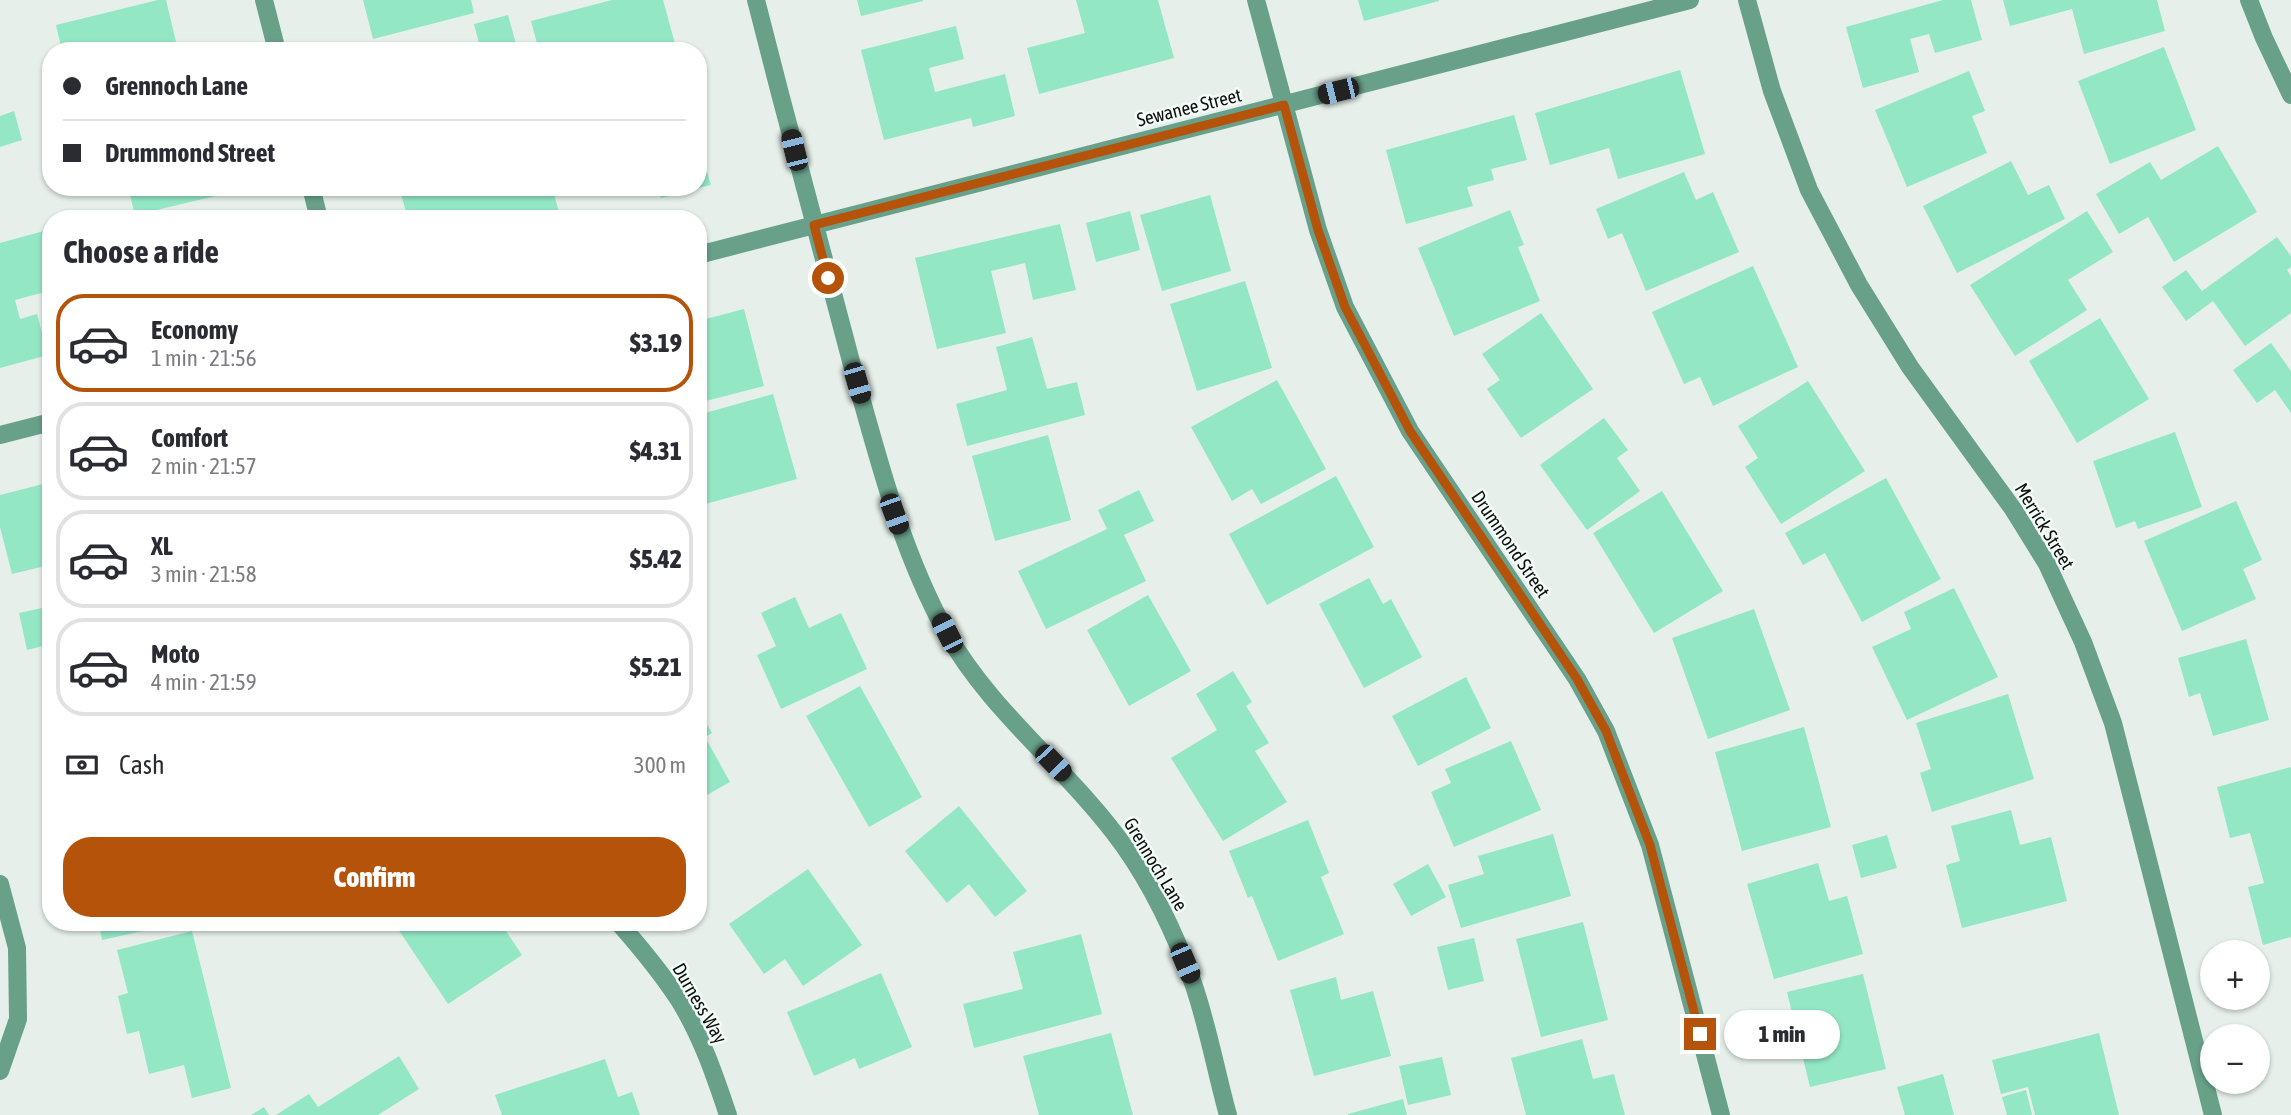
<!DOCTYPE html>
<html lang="en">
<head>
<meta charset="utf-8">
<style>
  :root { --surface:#fff; --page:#f2f2f3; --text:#2b2b33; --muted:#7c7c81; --line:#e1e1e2; --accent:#b45309 }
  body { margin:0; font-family:"Asap Condensed",sans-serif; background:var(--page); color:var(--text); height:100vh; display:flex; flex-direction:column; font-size:26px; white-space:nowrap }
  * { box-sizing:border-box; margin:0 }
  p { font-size:23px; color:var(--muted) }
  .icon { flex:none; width:38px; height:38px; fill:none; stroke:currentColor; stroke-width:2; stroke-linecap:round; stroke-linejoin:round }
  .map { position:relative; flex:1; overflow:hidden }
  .details { position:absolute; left:42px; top:210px; width:665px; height:721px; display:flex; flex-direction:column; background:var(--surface); border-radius:28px; box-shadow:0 2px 5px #0004 }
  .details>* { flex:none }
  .guide { position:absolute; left:42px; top:42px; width:665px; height:154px; border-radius:28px; box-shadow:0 2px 5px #0004; display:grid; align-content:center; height:154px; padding:0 21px; background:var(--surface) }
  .buttons { position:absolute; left:2200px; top:940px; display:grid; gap:14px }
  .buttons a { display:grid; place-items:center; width:70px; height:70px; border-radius:50%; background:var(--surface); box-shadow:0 2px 5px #0004; font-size:35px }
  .end { position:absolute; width:32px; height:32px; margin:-16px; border:9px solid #b45309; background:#fff; box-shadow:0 0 0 4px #fff }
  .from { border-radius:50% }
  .bubble { position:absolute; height:49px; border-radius:24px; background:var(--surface); box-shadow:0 2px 5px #0004; font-size:23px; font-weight:800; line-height:49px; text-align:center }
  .car { position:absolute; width:21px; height:42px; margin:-21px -10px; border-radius:9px; box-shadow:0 0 5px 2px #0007; background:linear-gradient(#222 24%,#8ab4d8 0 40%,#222 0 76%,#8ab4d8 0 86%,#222 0) }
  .guide b { display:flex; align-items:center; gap:24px; height:66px; font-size:26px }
  .guide b+b { border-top:2px solid var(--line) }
  .guide i { width:18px; height:18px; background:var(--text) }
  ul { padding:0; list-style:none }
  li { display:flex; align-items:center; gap:21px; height:98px; margin:0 14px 10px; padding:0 7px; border:4px solid var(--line); border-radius:28px }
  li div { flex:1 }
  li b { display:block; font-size:26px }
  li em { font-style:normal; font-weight:800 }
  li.active { border-color:var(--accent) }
  li>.icon { width:63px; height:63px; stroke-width:1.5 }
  h2 { padding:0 21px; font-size:32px; line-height:84px }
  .pay { display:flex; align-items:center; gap:18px; height:77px; padding:0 21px; font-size:26px }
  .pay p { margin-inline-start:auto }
  .button { display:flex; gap:14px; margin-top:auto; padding:14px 21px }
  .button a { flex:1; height:80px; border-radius:28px; background:var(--accent); color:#fff; font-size:28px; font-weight:800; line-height:80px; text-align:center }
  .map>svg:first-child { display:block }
</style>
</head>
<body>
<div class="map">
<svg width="2291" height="1115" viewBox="0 0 2291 1115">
  <rect width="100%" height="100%" fill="#e6efea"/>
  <path fill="#94e7c5" d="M158 0H166L177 46 191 43 192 51H62L56 25Z
    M363 0H471L474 13 373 39Z
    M612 0H663L677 51H539L531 21Z
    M857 0H923V1L861 16Z
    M1076 0H1158L1174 58 1039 94 1027 48 1085 33Z
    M1358 0H1439V1L1364 21Z
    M1943 0H1971L1982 40 1935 53 1929 34 1910 39 1919 72 1863 88 1846 27Z
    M2003 0H2157L2165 31 2084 54 2072 9 2010 26Z
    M508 15 518 51H481L474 24Z
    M956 26 964 59 929 68 935 92 1005 74 1015 116 973 127 971 118 884 140 861 50Z
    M2164 47 2196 130 2110 164 2078 81Z
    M1680 70 1705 154 1618 179 1609 148 1550 165 1535 113Z
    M1969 71 1985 111 1972 116 1987 153 1907 187 1875 110Z
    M14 111 22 140 0 147V116Z
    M1514 115 1527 160 1491 169 1494 180 1467 187 1473 206 1406 224 1386 150Z
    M698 141 711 185 698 188Z
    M2218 146 2257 212 2174 262 2148 217 2119 234 2096 194 2150 162 2161 180Z
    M2011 161 2028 195 2049 185 2065 219 1957 273 1923 206Z
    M1684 172 1696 200 1713 192 1739 252 1646 291 1622 233 1608 239 1596 209Z
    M128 187H222L224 194 135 215Z
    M399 187H489L490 190 499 187H552L559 212 534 219H408Z
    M569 187H591V188L570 194Z
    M658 187H698V188L661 198Z
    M1210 195 1231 271 1162 291 1140 215Z
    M1510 210 1524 245 1518 247 1540 301 1454 336 1418 248Z
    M226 211 228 219H198V218Z
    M1130 211 1140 250 1096 262 1086 223Z
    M2087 211 2113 252 2068 280 2087 310 2015 356 1970 285Z
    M1060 224 1076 290 1033 300 1025 263 991 271 1006 333 937 349 915 258Z
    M51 229V310L45 292 15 300 20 319 37 314 48 355 0 368V243Z
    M2277 237 2291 256V267L2287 270 2291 276V313L2245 346 2213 301 2186 321 2162 287 2186 270 2202 291Z
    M1753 266 1798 367 1713 406 1700 377 1684 384 1652 312Z
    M1245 281 1272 368 1197 391 1170 304Z
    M744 309 764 386 698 403V321Z
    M1541 313 1593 389 1521 438 1487 389 1500 380 1482 354Z
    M2100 318 2149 399 2077 443 2029 361Z
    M1032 337 1047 389 1077 382 1085 415 967 446 956 404 1007 390 996 347Z
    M2271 343 2291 371V413L2275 390 2257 403 2233 370Z
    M1277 380 1326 469 1261 504 1252 489 1232 501 1191 427Z
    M1808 381 1865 471 1781 524 1745 467 1758 458 1738 426Z
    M773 394 797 479 698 506V415Z
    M1604 418 1628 450 1617 458 1640 491 1587 530 1540 465Z
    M2175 432 2202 507 2138 529 2135 521 2116 528 2093 461Z
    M1048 435 1071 520 995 541 972 456Z
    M1336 476 1374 547 1267 605 1229 534Z
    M1886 478 1941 579 1862 622 1825 553 1803 565 1785 533Z
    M51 482V584H50L45 566 12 574 0 527V495Z
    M1139 490 1154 521 1124 535 1146 581 1046 629 1018 571 1107 529 1098 510Z
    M1662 491 1723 591 1654 633 1593 533Z
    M2236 501 2262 560 2243 569 2256 599 2182 631 2144 541Z
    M1369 578 1383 604 1391 599 1422 657 1364 688 1319 604Z
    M1954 588 1998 677 1907 720 1872 647 1911 629 1904 612Z
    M1148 595 1191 671 1129 706 1087 630Z
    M795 597 809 628 841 613 867 669 781 709 757 655 776 646 761 613Z
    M51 606V644L27 650 19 613Z
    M1754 609 1790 710 1708 739 1672 638Z
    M2246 639 2269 720 2213 736 2200 693 2189 697 2178 658Z
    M1233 671 1252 702 1246 706 1269 743 1255 751 1287 802 1223 841 1171 758 1217 730 1196 694Z
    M1466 677 1491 728 1418 766 1392 716Z
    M860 686 922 797 869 827 806 716Z
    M2008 694 2034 779 1932 812 1920 773 1931 769 1916 723Z
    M698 708 712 733 705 737 730 782 698 800Z
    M1804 727 1831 827 1742 851 1715 752Z
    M1511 741 1541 810 1454 847 1431 792 1451 783 1445 769Z
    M2291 767V937L2263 945 2248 887 2264 883 2250 833 2230 838 2217 787Z
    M959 806 1027 891 995 917 969 884 947 903 905 851Z
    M2011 810 2020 845 2051 837 2067 901 1962 928 1946 865 1960 861 1951 826Z
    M1308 820 1329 873 1321 877 1344 934 1278 961 1252 896 1248 898 1229 851Z
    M1553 834 1571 896 1461 928 1448 885 1484 874 1478 856Z
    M1887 835 1897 868 1861 878 1852 845Z
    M1818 863 1829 901 1847 896 1863 954 1774 979 1747 884Z
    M1428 864 1446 897 1411 916 1393 884Z
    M808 869 862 945 803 986 785 959 764 974 729 924Z
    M99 922H179V923L102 940Z
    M402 922H500L522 955 448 1004 396 926Z
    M1583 922 1608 1020 1541 1037 1516 939Z
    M192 931 231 1088 192 1098 184 1065 149 1074 139 1031 127 1034 118 996 128 993 117 950Z
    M1081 934 1102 1014 974 1048 963 1004 1023 989 1013 952Z
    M1474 938 1484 981 1448 990 1437 947Z
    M881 973 912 1047 859 1069 855 1058 814 1076 787 1012Z
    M1863 974 1886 1069 1810 1087 1787 992Z
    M1336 977 1341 1000 1373 991 1391 1056 1314 1076 1290 990Z
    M1111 1033 1133 1115H1039L1023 1056Z
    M2099 1033 2119 1115H2035L2028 1087 2001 1094 1992 1060Z
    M1582 1039 1593 1079 1614 1074 1625 1115H1526L1511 1058Z
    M399 1056 419 1089 378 1115H276L309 1094 318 1107Z
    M1442 1057 1451 1095 1408 1105 1399 1066Z
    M605 1059 618 1097 632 1092 640 1115H502L495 1095Z
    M1943 1074 1954 1115H1905L1897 1087Z
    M2026 1090 2032 1115H2007L2002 1097Z
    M1403 1099 1407 1115H1348V1114Z
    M264 1107 269 1115H251Z"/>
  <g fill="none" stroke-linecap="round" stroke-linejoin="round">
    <path stroke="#68a089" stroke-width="18" d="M264 0 277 51
      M756 0C787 122 819 244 852 365 878 457 900 548 946 632 992 714 1070 770 1124 846 1153 887 1176 936 1193 983 1208 1026 1216 1072 1228 1115
      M1256 0 1318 230 1345 307 1410 431 1577 679 1606 731 1650 845 1721 1115
      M1747 0 1772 91 1809 190 1859 285 1910 367 2013 509 2047 564 2083 642 2113 723 2213 1115
      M2249 0 2264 38 2291 95
      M311 187 319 219
      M698 255 1690 0
      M0 435 51 422
      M0 884 17 948 18 1019 0 1071
      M618 922C640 947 661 972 679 1000 701 1035 715 1076 728 1115"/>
  </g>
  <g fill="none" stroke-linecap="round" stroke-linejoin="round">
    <path stroke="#b45309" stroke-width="9" d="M828 278 814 225 1284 105 1318 230 1345 307 1410 431 1577 679 1606 731 1650 845 1700 1034"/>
  </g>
  <g text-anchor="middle" stroke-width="5" stroke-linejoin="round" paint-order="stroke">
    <g font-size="19" fill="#0c0f0d" stroke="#f3fcf8">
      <text transform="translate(1189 107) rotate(-14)" y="7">Sewanee Street</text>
      <text transform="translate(2045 526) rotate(59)" y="7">Merrick Street</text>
      <text transform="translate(1511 544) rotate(56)" y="7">Drummond Street</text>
      <text transform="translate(1156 864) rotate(59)" y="7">Grennoch Lane</text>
      <text transform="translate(700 1003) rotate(60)" y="7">Durness Way</text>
    </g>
  </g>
</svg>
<div class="buttons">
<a>+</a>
<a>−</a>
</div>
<i class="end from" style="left:828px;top:278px"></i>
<i class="end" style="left:1700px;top:1034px"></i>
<div class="bubble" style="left:1724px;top:1010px;width:116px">1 min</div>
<i class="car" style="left:1338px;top:91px;rotate:256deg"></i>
<i class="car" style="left:794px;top:150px;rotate:346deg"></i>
<i class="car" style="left:857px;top:383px;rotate:164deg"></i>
<i class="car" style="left:894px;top:514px;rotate:160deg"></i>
<i class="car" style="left:947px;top:633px;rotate:333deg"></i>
<i class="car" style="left:1053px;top:763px;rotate:136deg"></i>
<i class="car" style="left:1185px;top:963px;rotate:157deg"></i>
<div class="guide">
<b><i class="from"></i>Grennoch Lane</b>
<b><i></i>Drummond Street</b>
</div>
<section class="details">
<h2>Choose a ride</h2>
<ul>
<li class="active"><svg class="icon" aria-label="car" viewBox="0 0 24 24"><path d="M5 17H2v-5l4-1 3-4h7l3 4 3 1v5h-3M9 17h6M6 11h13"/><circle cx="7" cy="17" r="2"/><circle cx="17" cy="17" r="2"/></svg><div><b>Economy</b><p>1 min · 21:56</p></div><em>$3.19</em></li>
<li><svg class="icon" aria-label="car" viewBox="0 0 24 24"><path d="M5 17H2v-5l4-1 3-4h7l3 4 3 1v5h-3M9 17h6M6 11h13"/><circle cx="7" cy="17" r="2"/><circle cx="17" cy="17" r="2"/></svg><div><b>Comfort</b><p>2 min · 21:57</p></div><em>$4.31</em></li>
<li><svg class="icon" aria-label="car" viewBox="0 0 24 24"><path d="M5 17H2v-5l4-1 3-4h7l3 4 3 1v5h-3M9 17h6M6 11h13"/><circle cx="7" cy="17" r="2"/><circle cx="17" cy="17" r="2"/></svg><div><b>XL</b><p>3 min · 21:58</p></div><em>$5.42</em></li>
<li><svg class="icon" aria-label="car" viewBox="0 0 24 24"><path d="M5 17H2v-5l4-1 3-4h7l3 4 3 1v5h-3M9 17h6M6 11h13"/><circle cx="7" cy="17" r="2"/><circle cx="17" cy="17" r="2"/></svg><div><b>Moto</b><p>4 min · 21:59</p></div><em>$5.21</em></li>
</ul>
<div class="pay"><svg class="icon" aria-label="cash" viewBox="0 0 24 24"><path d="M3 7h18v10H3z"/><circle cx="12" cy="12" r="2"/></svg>Cash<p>300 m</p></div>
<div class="button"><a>Confirm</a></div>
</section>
</div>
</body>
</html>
